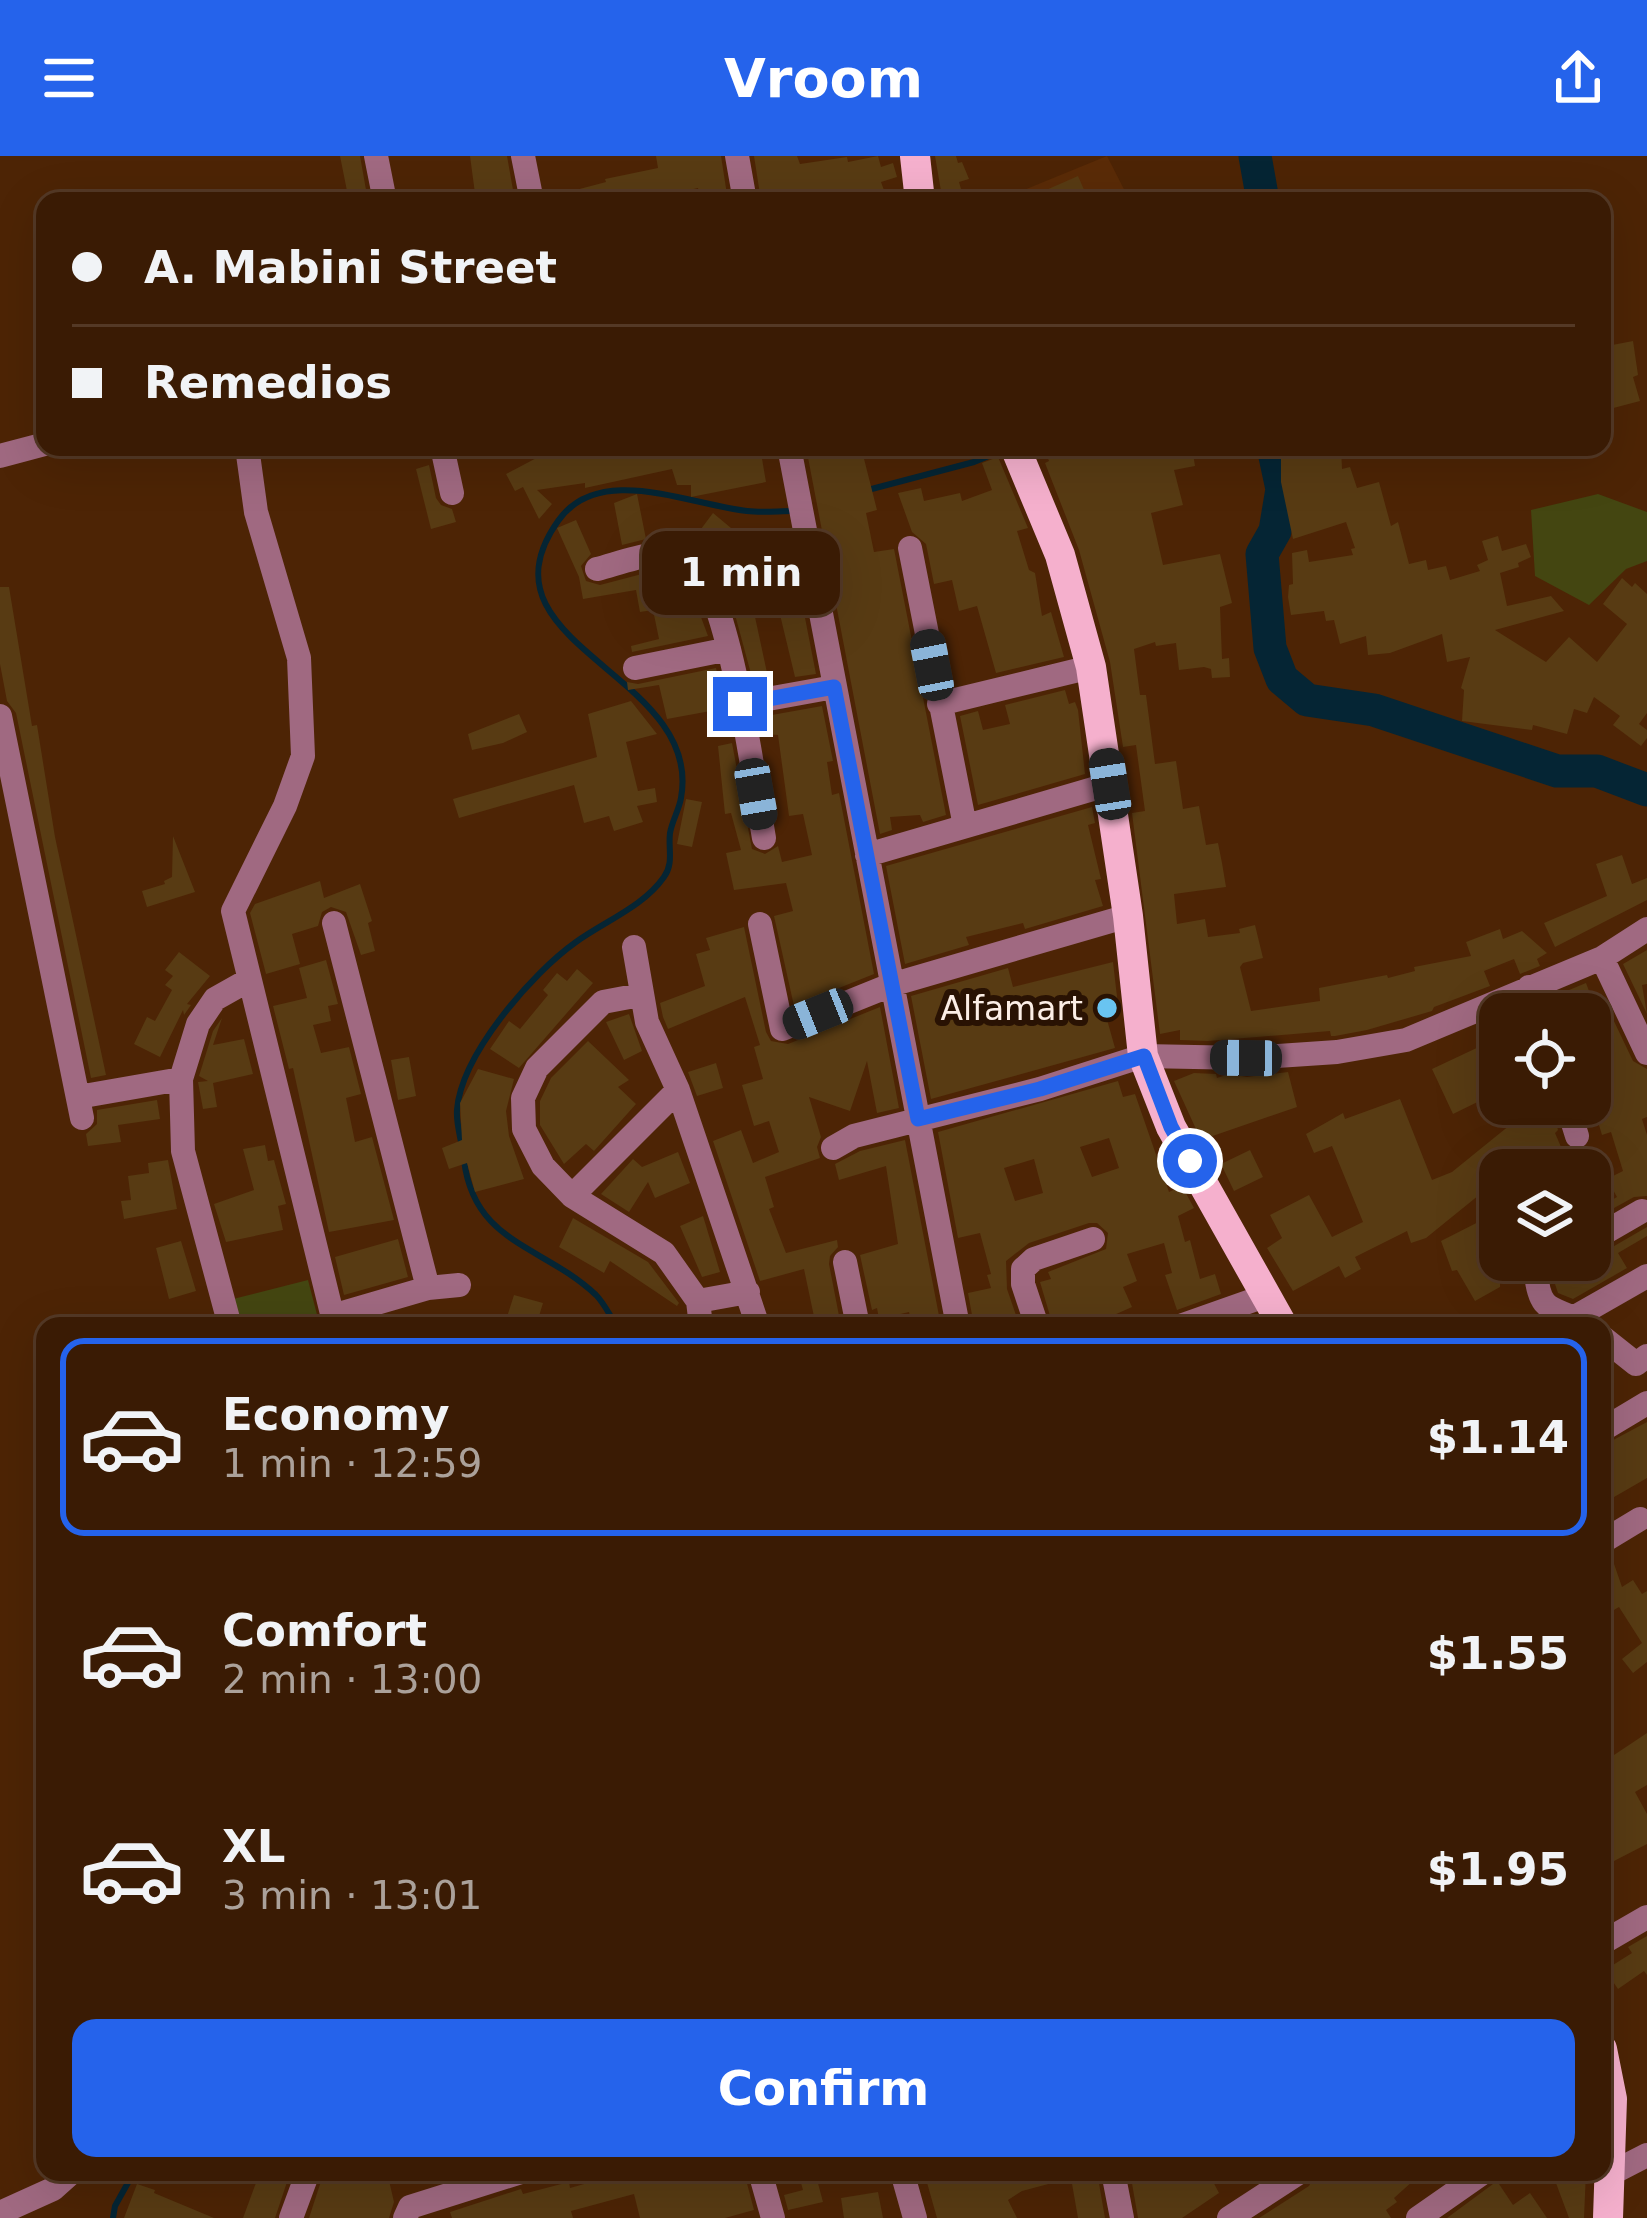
<!DOCTYPE html>
<html lang="en">
<head>
<meta charset="utf-8">
<style>
  :root { --surface:#3a1b04; --page:#41240e; --text:#f1f3f6; --muted:#aba19a; --line:#543926; --accent:#2563eb }
  body { margin:0; font-family:"DejaVu Sans",sans-serif; background:var(--page); color:var(--text); height:100vh; display:flex; flex-direction:column; font-size:45px; white-space:nowrap }
  * { box-sizing:border-box; margin:0 }
  p { font-size:39px; color:var(--muted) }
  .icon { flex:none; width:66px; height:66px; fill:none; stroke:currentColor; stroke-width:2; stroke-linecap:round; stroke-linejoin:round }
  .map { position:relative; flex:1; overflow:hidden }
  .details { position:absolute; left:36px; top:1161px; width:1575px; height:864px; display:flex; flex-direction:column; background:var(--surface); border-radius:24px; box-shadow:0 12px 48px #0002,0 0 0 3px var(--line) }
  .details>* { flex:none }
  .hud { position:absolute; left:36px; top:36px; width:1575px; height:264px; border-radius:24px; box-shadow:0 12px 48px #0002,0 0 0 3px var(--line); display:grid; align-content:center; height:264px; padding:0 36px; background:var(--surface) }
  .buttons { position:absolute; left:1479px; top:837px; display:grid; gap:24px }
  .buttons a { display:grid; place-items:center; width:132px; height:132px; border-radius:24px; background:var(--surface); box-shadow:0 12px 48px #0002,0 0 0 3px var(--line); font-size:60px }
  .end { position:absolute; width:54px; height:54px; margin:-27px; border:15px solid #2563eb; background:#fff; box-shadow:0 0 0 6px #fff }
  .from { border-radius:50% }
  .bubble { position:absolute; height:84px; border-radius:24px; background:var(--surface); box-shadow:0 12px 48px #0002,0 0 0 3px var(--line); font-size:39px; font-weight:600; line-height:84px; text-align:center }
  .car { position:absolute; width:36px; height:72px; margin:-36px -18px; border-radius:15px; box-shadow:0 0 9px 3px #0007; background:linear-gradient(#222 24%,#8ab4d8 0 40%,#222 0 76%,#8ab4d8 0 86%,#222 0) }
  .hud b { display:flex; align-items:center; gap:42px; height:114px; font-size:45px }
  .hud b+b { border-top:3px solid var(--line) }
  .hud i { width:30px; height:30px; background:var(--text) }
  ul { padding:21px 0 0; list-style:none }
  li { display:flex; align-items:center; gap:36px; height:198px; margin:0 24px 18px; padding:0 12px; border:6px solid transparent; border-radius:24px }
  li div { flex:1 }
  li b { display:block; font-size:45px }
  li em { font-style:normal; font-weight:600 }
  li.current { border-color:var(--accent) }
  li>.icon { width:108px; height:108px; stroke-width:1.5 }
  .cta { display:flex; gap:24px; margin-top:auto; padding:24px 36px }
  .cta a { flex:1; height:138px; border-radius:24px; background:var(--accent); color:#fff; font-size:48px; font-weight:600; line-height:138px; text-align:center }
  header { display:flex; justify-content:space-between; align-items:center; height:156px; padding:0 36px; background:var(--accent); color:#fff; font-size:54px; font-weight:600 }
  .map>svg:first-child { display:block }
</style>
</head>
<body>
<header><svg class="icon" aria-label="menu" viewBox="0 0 24 24"><path d="M4 6h16M4 12h16M4 18h16"/></svg>Vroom<svg class="icon" aria-label="share" viewBox="0 0 24 24"><path d="M12 15V3M7 8l5-5 5 5M5 13v7h14v-7"/></svg></header>
<div class="map">
<svg width="1647" height="2062" viewBox="0 0 1647 2062">
  <rect width="100%" height="100%" fill="#4d2405"/>
  <path fill="#5a2b07" d="M1107 0 1130 45H997Z"/>
  <path fill="#444611" d="M1598 338 1647 356V405L1626 413 1589 449 1535 420 1531 354Z
    M308 1124 320 1170H235L229 1144Z"/>
  <g fill="none" stroke-linecap="round" stroke-linejoin="round">
    <path stroke="#052534" stroke-width="6" d="M864 335 974 306 1006 293
      M462 991C460 979 456 966 457 954 461 899 532 817 576 786 605 765 643 751 664 721 674 707 668 693 670 677 672 665 679 654 681 642 704 517 470 489 558 365 599 306 690 349 747 355 762 357 778 355 793 355
      M464 1004C474 1088 543 1089 596 1139 604 1147 610 1160 617 1170
      M113 2062 115 2050 134 2016"/>
    <path stroke="#052534" stroke-width="33" d="M1255 0 1263 45
      M1273 291 1282 333 1275 375 1262 398 1270 492 1282 523 1307 544 1374 554 1557 615H1597L1647 634"/>
  </g>
  <path fill="#583b13" fill-rule="evenodd" d="M340 0H360L368 45H349Z
    M470 0H507L515 45H476Z
    M656 0H721L728 45H701L698 32 662 40V45H638L637 35 598 45H554L553 40 606 26 605 23 658 12Z
    M754 0H797L800 8 847 1 848 6 878 0 881 11 893 7 897 21 881 26 888 45H761Z
    M935 0H956L958 7 962 6 969 23 959 26 961 33 942 41Z
    M1078 20 1089 45H1021Z
    M1633 185 1638 219 1633 221 1640 245 1602 255V191Z
    M542 291H760L766 326 691 341V329H677L672 313 585 332V327L537 334 552 348 539 363 523 331 515 335 506 318 544 298Z
    M806 291H861L877 354 866 357 874 396 894 393 946 659 923 666 920 659 890 661 892 674 880 678Z
    M1043 291H1122L1128 303 1157 295 1156 291H1192L1195 310 1174 314 1183 349 1151 357 1163 409 1220 398 1232 447 1220 451 1222 503 1229 502 1230 521 1212 522 1211 513 1204 511 1179 514 1176 487 1156 490 1155 486 1134 493 1140 539H1146L1155 608 1176 605 1183 653 1199 650 1206 689 1218 687 1222 707 1226 731 1174 738 1177 768 1205 763 1208 781 1240 777 1239 773 1255 769 1263 802 1243 807 1240 811 1251 855 1320 845 1319 832 1387 819 1388 822 1415 815 1414 811 1471 800 1466 786 1500 773 1503 783 1522 775 1547 797 1537 803 1540 810 1520 818 1514 803 1484 815 1490 830 1434 851 1432 855 1367 874 1335 880H1331L1330 875 1208 885 1180 884V874L1160 878 1132 657 1145 655 1136 589 1123 591 1110 506 1079 394 1045 307 1049 305Z
    M1281 291H1341L1342 313 1350 311 1357 332 1379 326 1391 370 1398 366 1409 408 1426 404 1428 414 1446 410 1450 424 1480 415 1477 409 1488 404 1482 385 1498 380 1502 395 1526 388 1531 401 1518 407 1519 411 1500 417 1507 450 1551 440 1564 455 1495 474 1546 506 1569 481 1597 506 1627 468 1603 448 1622 422 1632 431 1635 427 1647 438V557L1639 568 1647 574V582L1641 590 1613 569 1620 560 1594 541 1587 557 1574 553 1567 578 1533 569 1532 574 1462 565 1464 534 1461 532 1470 501 1447 506 1442 478 1390 497 1368 499 1366 480 1340 488 1334 464 1326 465 1324 455 1291 459 1288 441 1289 429 1293 428 1292 397 1307 394 1309 406 1353 399 1351 393 1355 392 1346 366 1293 383 1281 326Z
    M998 301 1028 372 1017 375 1029 414 1035 417 1042 460 1051 456 1064 501 996 517 977 450 959 455 952 424 934 428 926 388 912 376 898 337 921 332 924 345 960 337 962 345 992 334 982 307Z
    M429 309 436 342 441 349 452 353 456 366 431 373 416 313Z
    M637 338 646 383 622 389 614 347Z
    M713 357 749 387 784 382 790 422 797 421 816 518 795 521 776 442 752 447 769 526 754 529 730 440 716 410 704 395 710 387 698 377Z
    M576 364 591 398 581 410 586 425 600 429 657 414 678 415 688 426 708 480 632 496 631 490 659 483 653 454 640 456 636 434 583 443 579 421 557 372Z
    M0 431H9L32 570 37 569 55 681 106 919 91 922 16 557 7 545 0 508Z
    M716 512 726 557 717 559 716 554 667 563 659 529 628 534 627 526 638 528Z
    M1065 534 1069 548 1075 546 1078 554 1085 618 978 649 960 560 978 555 983 574 1010 568 1005 549Z
    M631 545 657 578 626 586 638 635 655 632 657 646 637 650 643 666 614 675 609 660 584 667 574 629 459 662 453 643 597 601 588 558Z
    M822 550 833 605 827 606 832 639 839 637 874 818 794 850 774 760 793 755 786 727 734 734 726 697 741 694 731 657 725 658 718 590 732 587 752 693 765 698 778 690 782 706 812 699 803 658 789 660 778 579 764 578 760 561Z
    M519 558 527 576 503 587 472 594 468 578Z
    M686 643 702 646 692 691 677 688Z
    M1092 651 1095 667 1088 669 1101 723 1095 724 1103 750 1025 773 1023 767 966 781 969 789 905 808 886 710Z
    M173 680 195 736 147 751 142 735 165 728 164 725 172 721Z
    M1622 699 1632 728 1647 722V744L1555 791 1544 767 1607 740 1596 708Z
    M320 725 324 742 360 728 372 765 368 767 375 795 361 799 346 756 331 751 322 756 318 770 292 778 300 808 266 818 250 757 255 748Z
    M744 771 766 876 771 885 788 888 880 851 899 952 877 957 867 905 850 955 809 941 821 981 817 991 820 1002 765 1021 774 1051 769 1053 786 1097 837 1084 838 1091 830 1100 829 1108 841 1170H816L804 1113 760 1125 713 985 741 974 753 1007 779 996 769 965 754 970 742 929 763 923 754 891 760 889 745 841 668 873 663 861 660 847 705 830 696 798 710 794 706 782Z
    M1647 794V828L1642 829 1647 858 1623 808Z
    M179 796 210 820 187 848 191 849 184 859 183 854 160 901 134 888 147 861 155 865 172 834 165 829 173 820 165 814Z
    M326 804 338 848 328 850 331 865 313 869 321 897 349 891 361 938 346 942 355 986 372 981 394 1064 329 1076 293 912 289 913 273 850 307 842 299 812Z
    M1113 806 1119 858 1106 860 1115 892 931 943 911 840 1008 812 1013 831Z
    M577 813 593 827 519 912 490 893 509 865 520 873 548 839 543 834 557 817 567 825Z
    M1586 827 1592 843 1601 838 1633 905 1647 913V961L1642 963 1647 979V1040L1634 1041 1605 1057 1601 1050 1617 1041 1607 1023 1623 1015 1611 976 1602 979 1595 956 1588 959 1584 948H1590V858H1557L1552 841Z
    M629 858 642 895 624 904 606 866Z
    M222 862 213 889 244 883 253 918 213 927 217 951 203 953 198 926 208 925 199 920 213 875Z
    M1500 881V935L1453 958 1432 913Z
    M588 885 629 924 618 931 636 948 594 995 586 988 564 1008 540 969V945L551 922Z
    M409 901 416 940 398 944 391 904Z
    M716 907 723 932 697 940 688 916Z
    M478 913 514 923 506 955 509 980 524 1023 475 1036 467 1007 449 1013 442 992 462 984 460 947Z
    M1288 916 1297 951 1201 984 1174 925 1194 917 1216 918 1217 922 1229 918 1247 921Z
    M1118 925 1123 941 1135 938 1169 1036 1182 1030 1194 1052 1178 1060 1185 1086 1190 1084 1200 1123 1215 1118 1221 1138 1177 1154 1165 1119 1172 1117 1164 1087 1127 1098 1137 1125 1123 1131 1132 1151 1114 1159 1118 1170H1094L1092 1163 1072 1170H1053L1040 1126 1051 1123 1048 1116 1106 1093 1108 1077 1097 1067H1089L1029 1087 1006 1105 1007 1133 1018 1165 974 1170 968 1137 991 1132 987 1119 991 1118 980 1077 958 1082 938 976ZM1109 982 1119 1012 1092 1021 1080 991ZM1034 1003 1043 1037 1015 1045 1004 1012Z
    M1400 943 1432 1024 1452 1016 1536 948H1551L1558 974 1555 977 1571 1014H1529L1523 1003 1509 1014H1500V1022L1426 1082 1411 1087 1407 1075 1355 1101 1361 1113 1345 1122 1339 1110 1293 1135 1267 1092 1282 1082 1270 1059 1309 1039 1332 1081 1363 1066 1332 990 1314 997 1306 978 1343 957 1345 963Z
    M157 944 160 963 118 969 121 986 88 990 86 978 97 968V954Z
    M905 984 941 1170H912L909 1156 879 1163 877 1152 872 1154 860 1099 898 1088 886 1010 839 1024 835 1008 860 995Z
    M265 989 268 1005 274 1004 286 1048 278 1050 283 1074 226 1086 214 1048 254 1034 243 993Z
    M1250 994 1263 1021 1234 1035 1221 1008Z
    M678 996 690 1027 655 1042 648 1026 629 1056 601 1038 633 1003 642 1011Z
    M168 1004 177 1053 124 1063 121 1045 131 1044 128 1020 149 1017 148 1007Z
    M1500 1055V1104H1521L1500 1116V1131L1475 1145 1457 1114 1452 1115 1441 1085Z
    M703 1060 720 1116 702 1121 680 1070Z
    M573 1062 648 1106 679 1147 677 1150 610 1105 604 1117 559 1091Z
    M1647 1071V1080L1618 1097 1627 1112 1573 1143 1558 1137 1554 1125 1572 1109 1590 1104Z
    M398 1083 408 1121 344 1139 335 1101Z
    M181 1085 196 1135 169 1143 156 1092Z
    M514 1139 543 1147 536 1170 505 1167Z
    M1647 1266V1322L1602 1348V1290Z
    M1613 1405 1622 1431 1633 1424 1642 1438 1647 1435V1506L1633 1517 1622 1503 1642 1487 1619 1451 1602 1461V1409Z
    M1647 1577V1629L1635 1636 1647 1658V1688L1614 1705 1602 1682V1607Z
    M1647 1780V1819L1644 1815 1618 1833 1605 1814 1632 1797 1628 1791Z
    M260 2016H286L284 2021 288 2023 275 2062H243Z
    M324 2016H359L355 2025 387 2016 394 2046 389 2062H309Z
    M615 2016H744L754 2054 725 2062H640L634 2038 571 2055 573 2062H452L450 2056 521 2033 523 2038 569 2026 570 2032 616 2019Z
    M798 2016H815L823 2046 788 2054 784 2039 803 2034Z
    M924 2016H1097L1105 2062H1078L1071 2022 1022 2035 1008 2044 1017 2062H937Z
    M1130 2016H1208L1219 2037 1182 2062H1138Z
    M1316 2016H1423L1394 2042 1397 2046 1386 2054 1391 2062H1259L1309 2030Z
    M1560 2016H1586L1584 2062H1569L1553 2019Z
    M1497 2025 1513 2049 1530 2037 1547 2062H1447Z
    M137 2028 155 2034 154 2037 214 2062H124Z
    M878 2036 883 2062H844L841 2042Z"/>
  <g fill="none" stroke-linecap="round" stroke-linejoin="round">
    <path stroke="#a06981" stroke-width="24" d="M376 0 385 45
      M523 0 532 45
      M737 0 745 45
      M247 291 256 356 299 502 303 600 285 650 233 755 335 1170
      M442 291 452 337
      M789 291 958 1170
      M0 300 45 288
      M910 392 965 670
      M597 413C621 407 665 389 687 401 728 422 755 631 764 682
      M635 512 729 493
      M740 548 834 531
      M939 548 1091 511
      M0 560 82 962
      M867 699 1110 628
      M334 767 428 1132
      M760 768 782 873 891 829 1128 760
      M634 791 647 866 678 934 758 1170
      M1602 802 1647 897
      M1529 831 1541 858
      M640 839 603 846 537 912 523 942 524 973 543 1010 572 1040 664 1097 698 1145 701 1170
      M78 941 181 923
      M1567 948 1577 980
      M833 992 854 980 1040 933 1143 900 1246 902 1337 896 1406 884 1602 802 1647 773
      M572 1040 678 934
      M1590 1085 1642 1055
      M1557 1104 1536 1117C1540 1163 1557 1148 1587 1170
      M845 1106 858 1170
      M698 1145 748 1136
      M332 1160 428 1132 459 1129
      M1575 1161 1647 1120
      M230 1170 183 995 181 923 198 868 215 843 247 825
      M1037 1170 1023 1128V1113L1034 1103 1093 1083
      M1180 1170 1265 1140
      M1602 1181 1636 1208 1647 1200
      M1602 1274 1647 1247
      M1602 1386 1640 1363
      M1602 1787 1647 1761
      M760 2016 773 2062
      M902 2016 915 2062
      M1113 2016 1122 2062
      M1612 2017 1647 1999
      M0 2057 53 2033 72 2016
      M291 2062 308 2016
      M405 2062 410 2051 521 2016
      M1229 2062 1300 2016
      M1418 2062 1484 2016"/>
    <path stroke="#f5b0cd" stroke-width="30" d="M915 0 920 45
      M1015 291 1060 399 1091 511 1128 760 1143 900 1171 971 1283 1170
      M1602 1893 1612 1943 1608 2062"/>
  </g>
  <g fill="none" stroke-linecap="round" stroke-linejoin="round">
    <path stroke="#2563eb" stroke-width="15" d="M740 548 834 531 918 963 1040 933 1144 900 1171 971 1190 1005"/>
  </g>
  <circle fill="#69c4f1" stroke="#291203" stroke-width="4.5" cx="1107" cy="852" r="12"/>
  <g text-anchor="middle" stroke-width="12" stroke-linejoin="round" paint-order="stroke">
    <g font-size="33" fill="#fceee6" stroke="#291203" text-anchor="end">
      <text x="1083" y="864">Alfamart</text>
    </g>
  </g>
</svg>
<div class="buttons">
<a><svg class="icon" aria-label="locate" viewBox="0 0 24 24"><circle cx="12" cy="12" r="6"/><path d="M12 2v4M12 18v4M2 12h4M18 12h4"/></svg></a>
<a><svg class="icon" aria-label="layers" viewBox="0 0 24 24"><path d="M12 4l9 5-9 5-9-5zM3 14l9 5 9-5"/></svg></a>
</div>
<i class="end from" style="left:1190px;top:1005px"></i>
<i class="end" style="left:740px;top:548px"></i>
<div class="bubble" style="left:642px;top:375px;width:198px">1 min</div>
<i class="car" style="left:932px;top:509px;rotate:349deg"></i>
<i class="car" style="left:1110px;top:628px;rotate:351deg"></i>
<i class="car" style="left:756px;top:638px;rotate:170deg"></i>
<i class="car" style="left:818px;top:858px;rotate:248deg"></i>
<i class="car" style="left:1246px;top:902px;rotate:271deg"></i>
<div class="hud">
<b><i class="from"></i>A. Mabini Street</b>
<b><i></i>Remedios</b>
</div>
<section class="details">
<ul>
<li class="current"><svg class="icon" aria-label="car" viewBox="0 0 24 24"><path d="M5 17H2v-5l4-1 3-4h7l3 4 3 1v5h-3M9 17h6M6 11h13"/><circle cx="7" cy="17" r="2"/><circle cx="17" cy="17" r="2"/></svg><div><b>Economy</b><p>1 min · 12:59</p></div><em>$1.14</em></li>
<li><svg class="icon" aria-label="car" viewBox="0 0 24 24"><path d="M5 17H2v-5l4-1 3-4h7l3 4 3 1v5h-3M9 17h6M6 11h13"/><circle cx="7" cy="17" r="2"/><circle cx="17" cy="17" r="2"/></svg><div><b>Comfort</b><p>2 min · 13:00</p></div><em>$1.55</em></li>
<li><svg class="icon" aria-label="car" viewBox="0 0 24 24"><path d="M5 17H2v-5l4-1 3-4h7l3 4 3 1v5h-3M9 17h6M6 11h13"/><circle cx="7" cy="17" r="2"/><circle cx="17" cy="17" r="2"/></svg><div><b>XL</b><p>3 min · 13:01</p></div><em>$1.95</em></li>
</ul>
<div class="cta"><a>Confirm</a></div>
</section>
</div>
</body>
</html>
